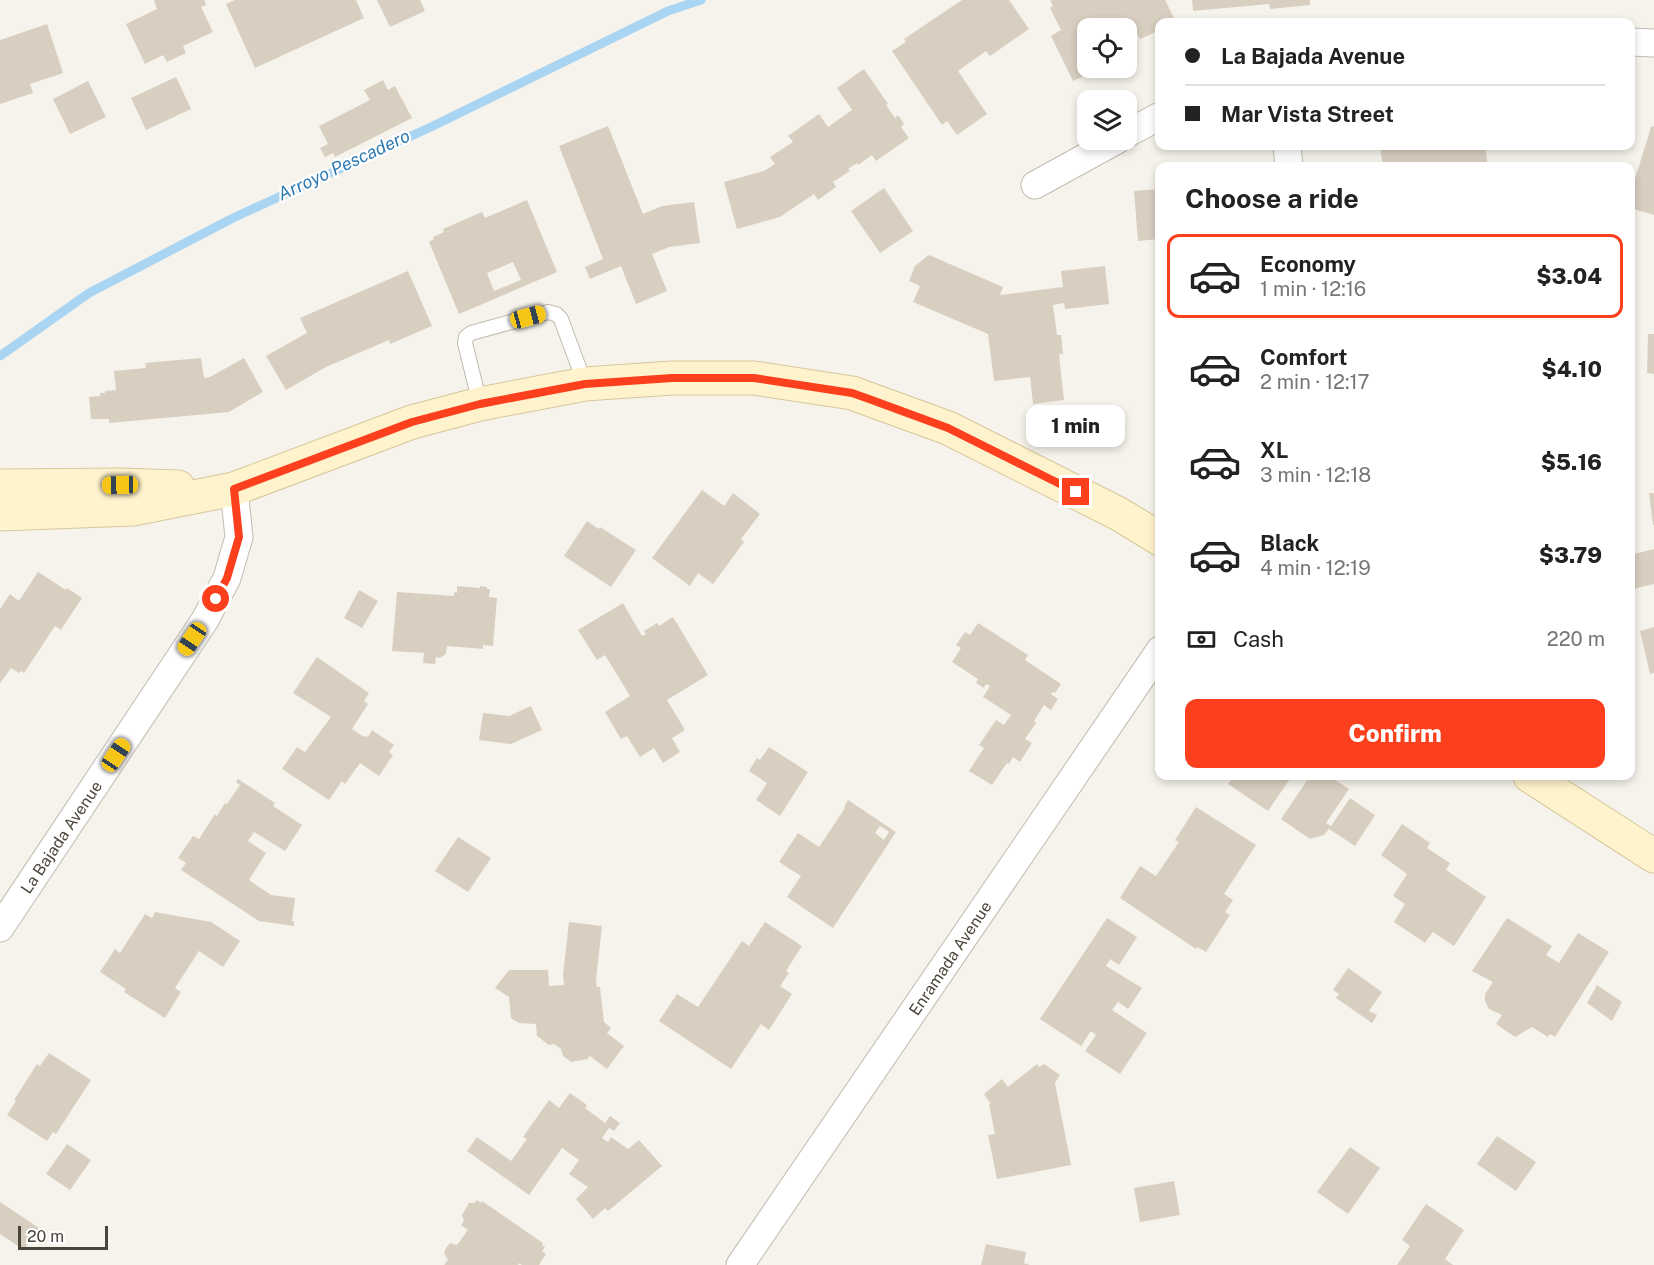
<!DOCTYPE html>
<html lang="en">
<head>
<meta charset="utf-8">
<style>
  :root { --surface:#fff; --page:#f2f2f2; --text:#222; --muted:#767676; --line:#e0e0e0; --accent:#fc3f1d }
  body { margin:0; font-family:"Public Sans",sans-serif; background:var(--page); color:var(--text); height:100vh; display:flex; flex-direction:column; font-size:22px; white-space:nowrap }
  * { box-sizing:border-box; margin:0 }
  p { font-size:20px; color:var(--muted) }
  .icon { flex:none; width:33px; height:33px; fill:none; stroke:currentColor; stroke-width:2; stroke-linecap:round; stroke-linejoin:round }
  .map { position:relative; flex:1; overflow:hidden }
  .sheet { position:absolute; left:1155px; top:162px; width:480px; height:618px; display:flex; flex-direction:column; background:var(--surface); border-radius:12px; box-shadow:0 3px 9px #0003 }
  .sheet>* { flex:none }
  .guide { position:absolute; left:1155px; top:18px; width:480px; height:132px; border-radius:12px; box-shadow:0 3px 9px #0003; display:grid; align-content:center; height:132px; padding:0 30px; background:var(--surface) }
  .fabs { position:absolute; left:1077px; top:18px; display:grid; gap:12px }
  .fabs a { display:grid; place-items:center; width:60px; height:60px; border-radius:12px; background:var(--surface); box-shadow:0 3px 9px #0003; font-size:30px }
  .scale { position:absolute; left:18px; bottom:15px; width:90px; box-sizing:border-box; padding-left:6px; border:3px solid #4b4439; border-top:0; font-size:16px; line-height:21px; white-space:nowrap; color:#4b4439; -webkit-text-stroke:4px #fff; paint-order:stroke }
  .end { position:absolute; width:27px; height:27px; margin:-14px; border:8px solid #fc3f1d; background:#fff; box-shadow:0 0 0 3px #fff }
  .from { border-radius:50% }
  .bubble { position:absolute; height:42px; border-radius:12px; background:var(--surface); box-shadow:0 3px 9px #0003; font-size:20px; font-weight:800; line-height:42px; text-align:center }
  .car { position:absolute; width:18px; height:36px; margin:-18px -9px; border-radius:8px; box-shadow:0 0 4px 2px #0007; background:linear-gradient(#f5c518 24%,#345 0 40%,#f5c518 0 76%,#345 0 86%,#f5c518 0) }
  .guide b { display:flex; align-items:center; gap:21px; height:57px; font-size:22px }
  .guide b+b { border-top:2px solid var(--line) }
  .guide i { width:15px; height:15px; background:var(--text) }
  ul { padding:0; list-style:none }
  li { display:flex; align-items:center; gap:18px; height:84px; margin:0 12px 9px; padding:0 18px; border:3px solid transparent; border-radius:12px }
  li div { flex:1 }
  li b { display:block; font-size:22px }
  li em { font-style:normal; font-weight:800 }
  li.active { border-color:var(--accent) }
  li>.icon { width:54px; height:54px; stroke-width:1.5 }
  h2 { padding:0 30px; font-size:27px; line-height:72px }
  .pay { display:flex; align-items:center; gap:15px; height:66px; padding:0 30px; font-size:22px }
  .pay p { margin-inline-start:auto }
  .primary-button { display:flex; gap:12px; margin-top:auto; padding:12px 30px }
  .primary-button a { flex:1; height:69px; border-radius:12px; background:var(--accent); color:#fff; font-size:24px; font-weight:800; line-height:69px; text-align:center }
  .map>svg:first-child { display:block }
</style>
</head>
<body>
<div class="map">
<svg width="1654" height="1265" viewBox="0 0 1654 1265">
  <rect width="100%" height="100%" fill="#f6f3ec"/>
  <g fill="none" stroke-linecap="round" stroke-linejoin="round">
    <path stroke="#a9d4f2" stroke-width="9" d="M0 356 89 293 233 218 433 126 668 11 701 0"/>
  </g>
  <path fill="#d8cfc1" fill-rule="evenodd" d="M154 0H204L206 5 201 7 213 32 183 46 186 53 167 62 163 55 145 64 126 24 157 9Z
    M235 0H356L364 18 255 68 226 4Z
    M377 0H420L425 11 390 27Z
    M962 0H1009L1029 29 990 56 986 51 958 71 987 114 957 135 947 121 942 125 892 51 906 42 904 39Z
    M1050 0H1165L1176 22H1160V30L1140 39 1130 21 1116 28H1088V42L1086 43 1088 47V68H1101L1073 81 1051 36 1061 30 1050 8 1053 6Z
    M1192 0H1310V5L1270 9 1269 4 1193 11Z
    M47 24 63 73 30 84 33 93 0 104V40Z
    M864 69 888 104 886 105 895 118 898 115 904 124 901 127 909 138 876 161 872 155 858 165 857 163 848 169 850 171 833 182 836 187 818 200 814 194 780 217 737 229 724 182 764 171 775 164 770 157 793 142 788 136 819 114 828 127 852 110 837 88Z
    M176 77 191 109 146 130 131 98Z
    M383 80 388 90 395 86 412 118 335 157 333 153 325 157 320 148 328 144 319 126 370 100 364 90Z
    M88 81 106 117 70 134 53 99Z
    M608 126 643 214 662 206 694 202 700 243 669 247 652 254 667 291 636 304 621 266 590 279 585 267 603 259 559 146Z
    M1654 126V215L1630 208V195L1651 127Z
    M1380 146H1485L1488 166H1383Z
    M884 188 913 231 880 253 851 211Z
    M1160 189V239L1138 241 1134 191Z
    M527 200 557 272 459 314 429 242 434 239 433 237 444 232 443 229 482 212 485 218ZM513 262 521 280 494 291 487 273Z
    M929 255 1003 287 1000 295 1063 287 1061 271 1105 266 1109 304 1065 309 1064 303 1053 305 1057 335H1061L1063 354H1059L1064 400 1033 404 1030 377 994 381 988 334 913 302 920 286 909 281 915 266Z
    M408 271 432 326 390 344 389 340 326 367 286 390 266 356 307 333 300 318Z
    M1648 334H1654V374L1647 373Z
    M201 358 204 378 210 377 244 358 263 392 229 412 109 423V419H91L89 397 100 396V393H105V391L116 390 114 371 146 368 145 363Z
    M702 490 724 506 733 493 760 514 741 539 744 542 713 584 698 573 690 586 652 558Z
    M1649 493H1654V525H1653Z
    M587 521 599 529 600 527 636 550 611 587 564 556Z
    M1654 549V584L1633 589 1630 578V555Z
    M38 572 66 590 67 588 82 598 61 630 55 626 24 673 21 671 19 673 11 668 0 683V609L10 594 19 601Z
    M457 586 480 588V586L487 587V589H490L489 597 497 598 493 646 483 645V649L447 646 446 654 440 658 436 657 435 664 423 663 424 653 392 651 397 592 454 596V592L457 593Z
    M359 590 378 601 362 628 344 618Z
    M623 603 642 636 646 634 644 631 657 623 659 626 673 617 708 675 667 700 685 730 672 738 680 752 663 763 654 748 640 757 627 736 621 739 605 712 630 696 605 655 597 660 578 630Z
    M978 623 1028 655 1025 660 1061 684 1055 693 1053 692 1051 694 1058 699 1051 710 1044 705 1034 721 1036 723 1025 739 1032 743 1020 762 1013 757 1009 764 1007 763 992 785 969 771 984 748 979 745 996 720 1004 725 1011 715 983 697 990 686 986 684 984 688 976 683 978 679 952 662 961 648 956 645 965 632 970 635Z
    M1654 627V673L1650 674 1640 631Z
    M317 657 369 693 364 701 368 704 352 729 364 737 366 736 368 737 372 730 394 745 389 752 393 755 379 776 360 763 345 784 342 781 329 800 282 769 297 747 305 752 331 717 293 693Z
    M531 706 542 730 511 744 479 740 483 713 509 716Z
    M769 747 808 772 780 816 756 800 767 783 749 771 757 758 760 760Z
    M1234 776H1292L1268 811 1228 784Z
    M1310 776H1329L1349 789 1326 823 1331 826 1350 798 1375 815 1355 846 1329 829 1324 835 1310 839 1281 819Z
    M238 779 275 803 273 806 302 825 285 851 254 832 248 841 266 853 249 880 271 895 295 898 292 921 294 922V926L259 921 181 870 186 863 178 858 193 836 199 839 215 814 217 816 225 803 227 804 240 785 236 782Z
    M848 800 896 832 833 928 787 897 801 876 779 862 798 833 819 847 845 808 844 807ZM880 826 889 832 884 840 875 833Z
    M1196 807 1256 845 1224 894 1233 900 1225 912 1230 915 1206 952 1197 947 1196 949 1120 898 1140 866 1156 876 1179 842 1175 840Z
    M1402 824 1430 843 1427 848 1450 863 1446 870 1486 897 1454 946 1433 932 1425 943 1394 922 1405 904 1393 896 1407 874 1381 855Z
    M458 837 491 858 468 892 435 871Z
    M155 912 211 922 240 941 223 967 199 951 175 988 181 992 165 1018 124 992 126 989 100 972 115 949 120 953 145 914 152 918Z
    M1107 918 1137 937 1119 965 1110 959 1106 966 1142 988 1128 1009 1118 1002 1112 1010 1147 1033 1120 1074 1085 1051 1096 1035 1091 1031 1081 1046 1040 1019Z
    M1507 918 1552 946 1546 955 1559 963 1578 933 1609 952 1555 1037 1550 1034 1548 1037 1532 1027 1515 1037 1496 1024 1502 1015 1489 1009 1485 1001V994L1493 982 1472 971Z
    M569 922 602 926 596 980 597 987H600L604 1022 611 1028 607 1033 624 1046 607 1069 590 1056 588 1059 571 1062 563 1056 561 1049 554 1044 549 1045 537 1036 536 1024 519 1023 511 1018 509 997 495 988 509 970H548L549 986 564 985 563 975Z
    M765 922 802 946 786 971 789 973 780 986 792 994 769 1030 761 1024 731 1069 659 1021 677 994 698 1007 742 941 749 946Z
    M1348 968 1382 992 1369 1011 1377 1015 1372 1023 1336 998 1339 994 1333 990Z
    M1597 985 1622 1002 1612 1021 1587 1003Z
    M49 1053 91 1080 56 1134 53 1132 47 1141 7 1115 16 1101 14 1100 37 1064 40 1066Z
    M1037 1064 1039 1067 1044 1064 1060 1075 1055 1083 1071 1165 997 1179 988 1135 995 1134 989 1104H991L984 1094 1002 1079 1008 1087Z
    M570 1093 587 1105 585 1108 605 1123 610 1116 620 1123 614 1131 609 1128 602 1138 608 1142 611 1137 628 1149 639 1140 662 1166 608 1211 605 1208 593 1219 576 1199 588 1187 569 1174 579 1160 562 1148 529 1195 467 1151 477 1137 511 1161 527 1139 523 1137 549 1100 559 1108Z
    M1497 1136 1536 1162 1516 1191 1477 1164Z
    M67 1144 91 1160 70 1190 46 1174Z
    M1350 1147 1380 1168 1348 1214 1317 1192Z
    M1174 1181 1180 1215 1140 1222 1134 1188Z
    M477 1200 481 1203 482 1201 543 1243 542 1245 545 1247 542 1251 546 1254 539 1265H522L519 1263 518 1265H444L448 1260 444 1253 446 1248 450 1243 457 1245 468 1230 461 1225 464 1221 462 1215 469 1203H474Z
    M0 1202 39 1228 24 1250 0 1234Z
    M1426 1204 1464 1230 1445 1259 1453 1265H1397L1410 1246 1402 1240Z
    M986 1244 1026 1252 1024 1263 1030 1265H981Z"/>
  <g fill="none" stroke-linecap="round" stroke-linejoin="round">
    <defs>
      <path id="lane" d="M480 404 465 343 466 337 471 333 548 312 556 314 561 319 585 384"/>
      <path id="street" d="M1630 42 1654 43
        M1126 134 1160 116
        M1287 146 1289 166
        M1035 185 1117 140
        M0 928 205 620 227 578 239 537 234 489
        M740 1265 1160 650"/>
      <path id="secondary" d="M0 486 120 485 178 487
        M0 514 133 509 234 489 412 422 480 404 585 384 672 378H754L852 393 948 428 1119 514 1160 539
        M1530 776 1654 856"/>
    </defs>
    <use href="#lane" stroke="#c2bbae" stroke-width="16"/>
    <use href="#street" stroke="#c2bbae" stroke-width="29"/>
    <use href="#secondary" stroke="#d6c79b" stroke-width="35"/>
    <use href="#lane" stroke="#fff" stroke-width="14"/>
    <use href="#street" stroke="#fff" stroke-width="27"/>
    <use href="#secondary" stroke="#fff3cd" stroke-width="33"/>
  </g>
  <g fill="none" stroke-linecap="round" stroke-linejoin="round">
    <path stroke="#fc3f1d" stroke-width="8" d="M216 599 227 578 239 537 234 489 412 422 480 404 585 384 672 378H754L852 393 869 399 948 428 1076 492"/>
  </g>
  <g text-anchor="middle" stroke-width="4.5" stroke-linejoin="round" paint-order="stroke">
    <g font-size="16" fill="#4b4439" stroke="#fff">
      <text transform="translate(61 837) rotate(-56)" y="6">La Bajada Avenue</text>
      <text transform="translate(950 958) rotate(-56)" y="6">Enramada Avenue</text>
    </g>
    <g font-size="18" font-style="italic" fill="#2e7ab2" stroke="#fff">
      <text transform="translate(344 165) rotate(-25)" y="6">Arroyo Pescadero</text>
    </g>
  </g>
</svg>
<div class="fabs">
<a><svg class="icon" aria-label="locate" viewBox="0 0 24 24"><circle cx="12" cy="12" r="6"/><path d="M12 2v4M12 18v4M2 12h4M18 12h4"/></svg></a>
<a><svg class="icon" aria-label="layers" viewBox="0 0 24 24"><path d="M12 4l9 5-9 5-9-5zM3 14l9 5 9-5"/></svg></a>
</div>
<div class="scale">20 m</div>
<i class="end from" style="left:216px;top:599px"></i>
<i class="end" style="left:1076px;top:492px"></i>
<div class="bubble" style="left:1026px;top:405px;width:99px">1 min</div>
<i class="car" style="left:528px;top:317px;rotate:75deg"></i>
<i class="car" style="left:120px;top:485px;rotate:269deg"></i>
<i class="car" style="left:192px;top:639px;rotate:214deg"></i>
<i class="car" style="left:116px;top:755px;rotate:34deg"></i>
<div class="guide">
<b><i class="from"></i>La Bajada Avenue</b>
<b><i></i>Mar Vista Street</b>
</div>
<section class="sheet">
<h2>Choose a ride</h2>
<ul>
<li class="active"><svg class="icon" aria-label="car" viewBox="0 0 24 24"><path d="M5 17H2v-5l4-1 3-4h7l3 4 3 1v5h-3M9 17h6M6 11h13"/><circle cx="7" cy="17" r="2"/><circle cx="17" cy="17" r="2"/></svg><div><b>Economy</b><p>1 min · 12:16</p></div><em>$3.04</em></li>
<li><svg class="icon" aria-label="car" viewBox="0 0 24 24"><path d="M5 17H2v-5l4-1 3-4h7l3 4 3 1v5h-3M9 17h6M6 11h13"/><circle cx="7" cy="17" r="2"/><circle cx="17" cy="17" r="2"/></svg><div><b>Comfort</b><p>2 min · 12:17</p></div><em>$4.10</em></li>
<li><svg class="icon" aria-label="car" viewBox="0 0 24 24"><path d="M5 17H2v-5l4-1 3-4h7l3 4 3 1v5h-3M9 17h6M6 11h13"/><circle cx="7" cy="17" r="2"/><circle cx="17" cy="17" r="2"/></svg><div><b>XL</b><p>3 min · 12:18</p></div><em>$5.16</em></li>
<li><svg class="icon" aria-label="car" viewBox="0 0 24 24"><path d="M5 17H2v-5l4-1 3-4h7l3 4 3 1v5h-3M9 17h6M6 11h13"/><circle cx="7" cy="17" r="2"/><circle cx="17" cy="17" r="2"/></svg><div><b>Black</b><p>4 min · 12:19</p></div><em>$3.79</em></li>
</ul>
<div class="pay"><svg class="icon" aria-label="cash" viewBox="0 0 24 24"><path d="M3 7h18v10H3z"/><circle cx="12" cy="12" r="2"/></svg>Cash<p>220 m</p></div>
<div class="primary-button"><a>Confirm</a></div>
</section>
</div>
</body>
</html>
